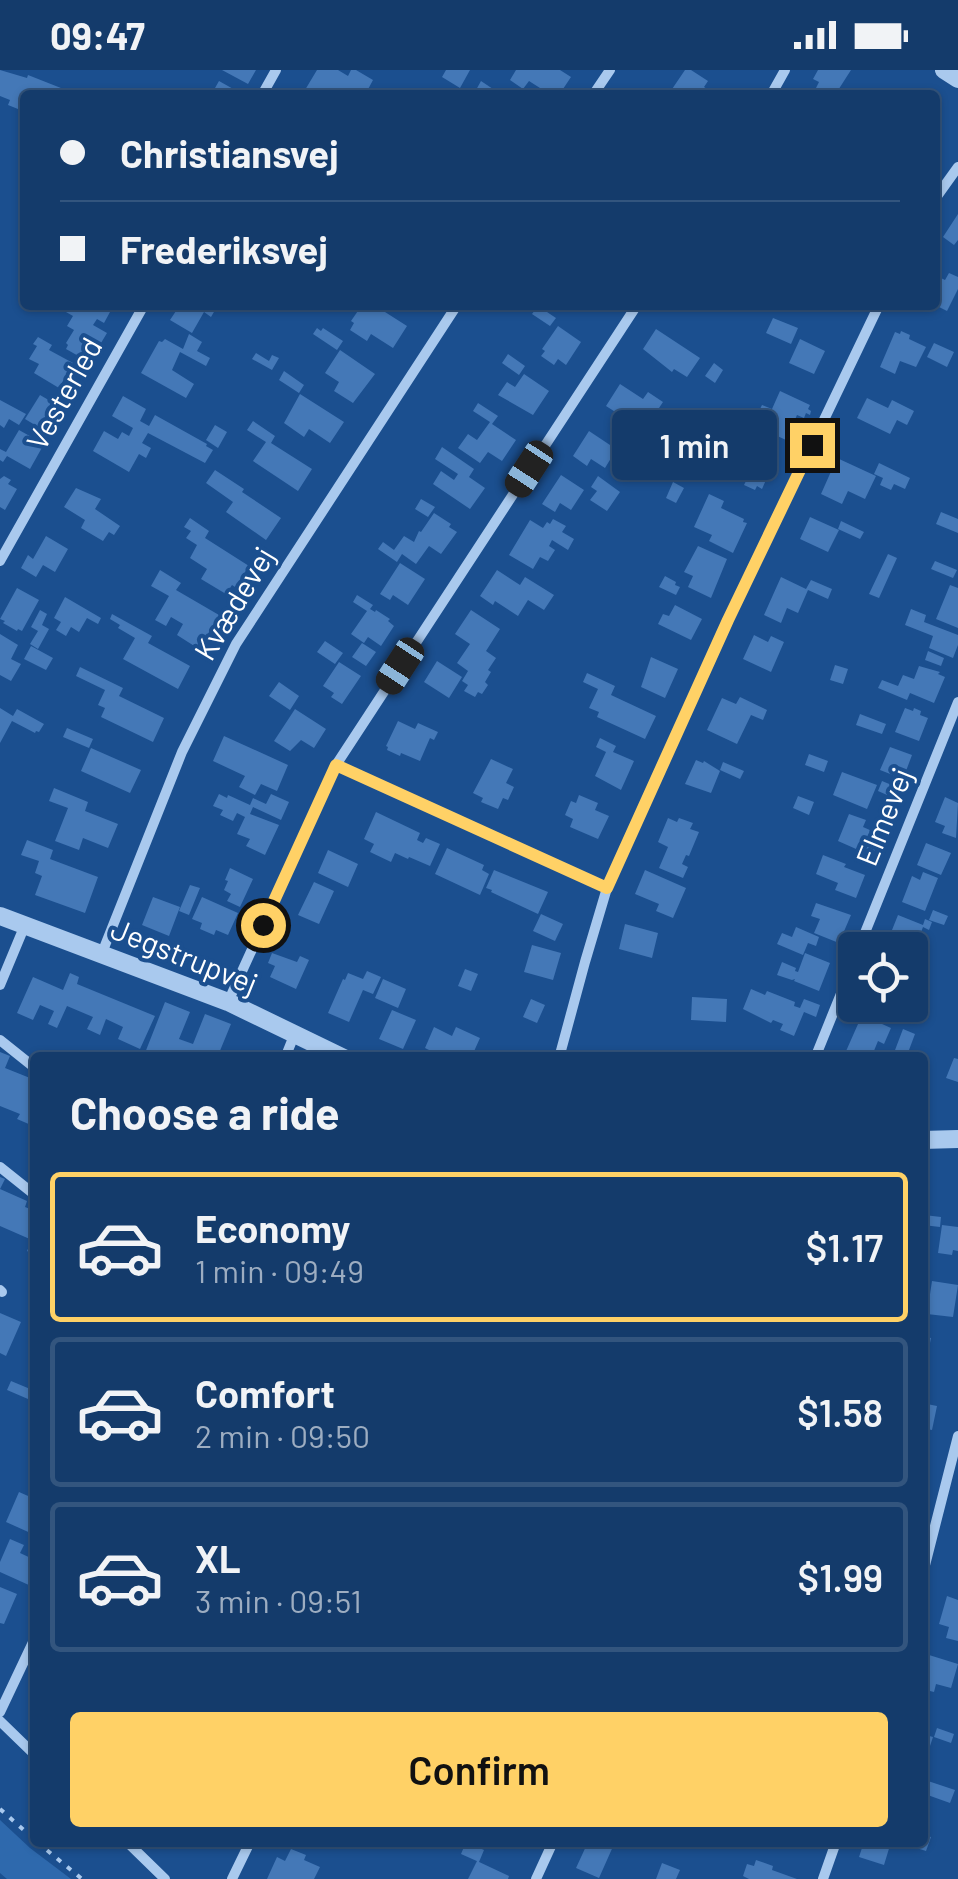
<!DOCTYPE html>
<html lang="en">
<head>
<meta charset="utf-8">
<style>
  :root { --surface:#143b6b; --page:#214673; --text:#f1f3f6; --muted:#9dadc1; --line:#33557e; --accent:#ffd166 }
  body { margin:0; font-family:Barlow,sans-serif; background:var(--page); color:var(--text); height:100vh; display:flex; flex-direction:column; font-size:38px; white-space:nowrap }
  * { box-sizing:border-box; margin:0 }
  p { font-size:32px; color:var(--muted) }
  .icon { flex:none; width:55px; height:55px; fill:none; stroke:currentColor; stroke-width:2; stroke-linecap:round; stroke-linejoin:round }
  .map { position:relative; flex:1; overflow:hidden }
  .sheet { position:absolute; left:30px; top:982px; width:898px; height:795px; display:flex; flex-direction:column; background:var(--surface); border-radius:10px; box-shadow:0 2px 8px #0004,0 0 0 2px var(--line) }
  .sheet>* { flex:none }
  .hud { position:absolute; left:20px; top:20px; width:920px; height:220px; border-radius:10px; box-shadow:0 2px 8px #0004,0 0 0 2px var(--line); display:grid; align-content:center; height:220px; padding:0 40px; background:var(--surface) }
  .fabs { position:absolute; left:838px; top:862px; display:grid; gap:20px }
  .fabs a { display:grid; place-items:center; width:90px; height:90px; border-radius:10px; background:var(--surface); box-shadow:0 2px 8px #0004,0 0 0 2px var(--line); font-size:50px }
  .end { position:absolute; width:45px; height:45px; margin:-22px; border:12px solid #ffd166; background:#111; box-shadow:0 0 0 5px #111 }
  .from { border-radius:50% }
  .bubble { position:absolute; height:70px; border-radius:10px; background:var(--surface); box-shadow:0 2px 8px #0004,0 0 0 2px var(--line); font-size:32px; font-weight:600; line-height:70px; text-align:center }
  .car { position:absolute; width:30px; height:60px; margin:-30px -15px; border-radius:12px; box-shadow:0 0 8px 2px #0007; background:linear-gradient(#222 24%,#8ab4d8 0 40%,#222 0 76%,#8ab4d8 0 86%,#222 0) }
  .hud b { display:flex; align-items:center; gap:35px; height:95px; font-size:38px }
  .hud b+b { border-top:2px solid var(--line) }
  .hud i { width:25px; height:25px; background:var(--text) }
  ul { padding:0; list-style:none }
  li { display:flex; align-items:center; gap:30px; height:150px; margin:0 20px 15px; padding:0 20px; border:5px solid var(--line); border-radius:10px }
  li div { flex:1 }
  li b { display:block; font-size:38px }
  li em { font-style:normal; font-weight:600 }
  li.active { border-color:var(--accent) }
  li>.icon { width:90px; height:90px; stroke-width:1.5 }
  h2 { padding:0 40px; font-size:45px; line-height:120px }
  .button { display:flex; gap:20px; margin-top:auto; padding:20px 40px }
  .button a { flex:1; height:115px; border-radius:10px; background:var(--accent); color:#111; font-size:40px; font-weight:600; line-height:115px; text-align:center }
  .status { display:flex; justify-content:space-between; align-items:center; height:70px; padding:0 50px; background:var(--surface); direction:ltr }
  .status svg { height:28px; fill:currentColor }
  .map>svg:first-child { display:block }
</style>
</head>
<body>
<div class="status"><b>09:47</b><svg viewBox="0 0 49 12"><path d="M0 12V9h3v3zM5 12V6h3v6zM10 12V3h3v9zM15 12V0h3v12zM26 1h20v11H26zM47 4h2v5h-2z"/></svg></div>
<div class="map">
<svg width="958" height="1809" viewBox="0 0 958 1809">
  <rect width="100%" height="100%" fill="#1b4f8f"/>
  <path fill="#2e69ad" d="M0 1750 30 1778 71 1809H7L0 1803Z"/>
  <path fill="#4478b7" d="M0 0 27 8 28 5 66 20 64 25H25V38L20 36 18 39 8 35 10 30 0 26Z
    M222 0H256L248 14Z
    M317 0H338L348 6 351 0H356L373 10 365 25H332L322 19 319 25H314L305 20Z
    M446 0H470L460 18 442 7Z
    M516 0H560L571 7 559 25H551L529 11 523 19 510 10Z
    M685 0H691L708 11 704 17 716 25H668Z
    M818 0H851L835 25H824L815 20 819 12 813 9Z
    M219 11 244 25H211Z
    M481 11 502 25H483L476 20Z
    M958 144V170L954 175 943 167Z
    M949 203 958 207V219L947 241 935 235V205L945 210Z
    M61 235H74L88 242 92 235H96L110 242 104 253 97 249 93 255 107 263 92 288 85 284 82 288 66 279 68 275 66 273 74 260 67 256 73 246 59 238Z
    M180 235H218L211 247 204 242 192 263 170 250Z
    M362 235H374L407 256 393 278 371 264 367 271 350 260 354 253 351 251Z
    M538 236 556 248 550 256 532 244Z
    M773 248 798 258 791 274 766 263Z
    M558 256 581 272 566 295 558 289 554 295 541 286 545 281 542 279Z
    M317 258 321 261 323 258 343 271 337 280 313 264Z
    M656 259 700 288 687 307 674 299 672 302 643 279Z
    M901 261 910 265 909 269 926 277 916 297 900 291 895 304 880 297 895 262 900 264Z
    M189 264 202 272 197 281 210 288 206 296 180 282 172 300 194 314 186 328 141 303 159 271 162 272 165 269 183 279Z
    M38 267 52 275 49 280 73 293 59 318 34 303 39 294 29 289 37 276 33 274Z
    M800 269 825 281 814 304 789 293Z
    M934 273 954 282 947 297 927 287Z
    M340 280 375 304 353 333 334 321 339 312 325 303Z
    M256 283 269 291 272 285 279 288 272 300 252 289Z
    M508 284 525 296 519 305 502 293Z
    M714 293 723 300 715 313 705 306Z
    M284 301 304 315 299 323 279 310Z
    M524 304 549 321 533 345 498 325 507 312 515 317Z
    M620 314 643 329 648 322 663 332 657 341 654 340 642 359 606 336Z
    M780 321 810 335 808 339 811 341 810 345 806 343 804 348 797 345 786 370 762 359 766 350 757 345 762 335 772 339Z
    M300 324 344 352 330 373 309 359 304 367 284 353Z
    M40 325 64 339 50 364 25 349Z
    M123 326 146 339 140 351 149 356 155 345 207 374 206 376 213 380 205 393 148 363 142 373 151 378 146 388 139 384 129 402 93 381 104 361 118 369 122 362 129 366 133 358 112 346Z
    M867 328 888 338 892 330 914 341 907 355 897 350 890 364 857 348Z
    M0 330 26 344 19 355 9 349 4 358 0 355Z
    M478 333 498 346 492 354 516 370 502 391 488 382 480 393 458 378 468 364 477 370 490 352 473 341Z
    M678 342 690 351 679 365 669 358Z
    M253 351 275 366 271 373 312 399 298 421 253 391 266 372 247 360Z
    M215 355 227 362 218 378 206 370Z
    M19 360 44 374 30 399 7 386 3 392 0 390V379L6 382Z
    M589 361 613 377 617 371 624 376 620 383 616 380 605 398 591 389 587 396 573 386Z
    M748 376 762 382 759 388 773 394 762 419 757 416 755 420 744 415 746 411 734 405Z
    M442 377 474 399 469 407 485 418 470 439 433 414 441 401 454 410 458 404 435 389Z
    M837 388 876 406 865 429 848 421 842 434 821 424Z
    M879 393 910 408 905 419 894 414 891 420 880 415 883 408 874 404Z
    M215 400 244 419 242 422 281 448 266 470 226 442 233 432 206 413Z
    M561 405 584 420 571 440 560 433 555 442 542 434Z
    M4 406 11 410 8 414 17 419 5 440 0 437V409Z
    M598 406 620 422 607 441 590 430 597 421 591 417Z
    M673 412 684 418 676 433 666 428Z
    M76 418 101 429 95 439 120 456 114 465 109 462 103 471 81 458 85 450 64 437Z
    M709 424 724 431 721 438 744 449 743 452 747 453 733 483 709 471 712 465 694 457Z
    M421 429 435 437 428 447 415 439Z
    M941 442 958 449V463L936 454Z
    M434 443 451 454 449 457 457 462 441 484 429 476 416 494 402 484 397 492 378 479 383 472 394 480 404 466 414 472 419 461 421 462Z
    M810 447 839 460 828 482 800 469Z
    M190 448 209 461 205 468 249 496 235 517 232 515 226 524 201 509 207 499 190 488 197 475 186 468 191 461 184 457Z
    M553 449 566 456 562 462 574 469 568 480 552 470 549 476 555 480 548 491 540 487 533 499 509 485 530 450 543 458 547 452 550 454Z
    M841 451 864 462 860 469 838 459Z
    M46 466 68 479 55 502 43 495 36 507 21 498 28 485 33 489Z
    M698 476 727 489 711 528 688 517 693 506 684 502Z
    M888 484 897 488 879 528 869 524Z
    M935 491 957 500 953 508 931 499Z
    M400 493 425 509 408 535 393 525 390 530 380 524Z
    M160 500 181 513 176 520 219 545 199 579 177 565 183 554 171 547 166 556 155 550 169 526 151 516Z
    M497 500 520 515 525 507 554 525 544 540 528 530 518 546 495 531 493 535 480 526Z
    M665 506 676 512 675 515 680 517 676 525 659 517Z
    M781 507 806 519 811 510 832 519 828 529 808 520 798 543 787 538 781 553 764 545Z
    M950 515 958 518V558L936 549Z
    M17 518 39 530 22 561 18 559 17 561 3 553 5 551 0 549Z
    M357 525 373 535 370 539 375 542 376 540 390 549 388 551 394 556 381 576 368 567 364 573 351 564 367 541 353 532Z
    M65 527 101 548 98 554 87 548 79 562 71 557 66 566 56 560 61 552 54 548Z
    M675 535 702 549 691 570 658 554 663 544 669 546Z
    M911 539 926 545 924 552 958 565V575L953 588 929 578 933 566 905 555Z
    M40 540 47 544 42 555 49 559 38 579 30 574 38 561 31 557Z
    M471 540 500 559 486 581 496 588 488 600 491 602 485 612 488 615 482 624 478 622 475 627 464 621 468 615 462 611 468 601 457 593 470 574 455 564Z
    M112 544 152 566 148 573 190 596 178 619 123 589 135 568 118 558 120 555 110 549Z
    M0 564 18 575 11 589 21 594 11 611 0 605Z
    M754 565 768 572 771 566 784 572 771 602 743 589Z
    M325 571 343 583 335 594 317 582Z
    M362 573 376 582 366 596 352 587Z
    M31 576 53 588 46 600 24 589Z
    M928 581 944 588 941 596 925 590Z
    M651 587 678 599 665 628 641 617Z
    M437 591 462 607 449 628 424 612Z
    M339 592 361 606 342 634 331 627 334 623 323 616Z
    M835 595 848 599 843 614 830 610Z
    M919 596 940 602 938 604 945 607 934 633 910 623 907 630 878 618 882 610 898 616 903 605 914 609Z
    M80 597 123 618 119 626 164 648 153 672 101 647 105 638 98 635 105 620 76 606Z
    M587 603 615 616 611 625 656 646 645 669 597 647 599 642 589 638 598 619 583 612Z
    M279 612 299 626 290 640 269 626Z
    M740 627 767 640 763 650 751 645 737 674 707 660 722 628 736 634Z
    M0 638 13 646 17 639 44 654 39 662 36 661 35 663 12 651 0 673Z
    M905 638 913 641 914 638 921 641 920 645 928 648 919 671 895 662Z
    M295 639 326 659 314 678 301 670 290 681 274 671Z
    M860 644 886 654 882 664 856 655Z
    M398 651 415 659 418 653 438 662 434 670 430 668 420 691 401 683 400 686 387 680 388 677 386 676Z
    M67 658 93 669 89 678 63 667Z
    M224 666 288 695 277 721 261 714 255 725 239 717 245 706 213 691Z
    M600 668 616 676 613 682 634 691 621 720 595 706 606 682 596 677Z
    M890 677 912 685 903 709 880 700Z
    M91 678 141 700 130 723 81 701Z
    M809 684 828 691 824 702 805 695Z
    M491 689 513 699 506 713 514 717 508 730 503 728 498 739 481 732 483 728 473 723Z
    M696 690 703 693 704 691 720 701 711 723 685 714Z
    M723 692 744 701 740 709 720 700Z
    M842 702 877 715 867 739 833 725Z
    M882 711 899 718 894 728 878 721Z
    M54 718 88 732 85 741 118 754 108 778 83 768 79 780 55 771 68 738 49 731Z
    M219 724 227 728 228 725 250 735 253 728 266 734 271 724 289 732 281 750 253 737 250 744 279 755 265 785 246 776 250 769 237 764 245 747 237 743 233 751 220 745 223 740 213 736Z
    M579 725 598 733 595 740 609 746 598 769 570 757 573 749 565 745 571 731 576 733Z
    M798 726 814 732 809 745 793 738Z
    M945 727 958 733 956 768 942 763 945 756 935 752Z
    M376 742 420 763 417 770 423 773 426 768 440 774 430 796 409 787 408 789 395 783 391 792 370 782 374 774 364 769Z
    M849 744 866 750 863 757 881 765 872 786 838 771Z
    M668 748 677 752 679 748 693 753 690 759 699 762 689 786 686 785 682 794 688 797 683 808 659 798 668 777 658 772Z
    M27 770 53 780 50 789 98 807 85 843 35 825 42 806 35 803 39 791 21 785Z
    M926 773 951 783 941 805 917 795Z
    M447 778 484 795 482 800 489 804 480 825 435 804Z
    M328 780 358 794 348 817 318 803Z
    M823 785 846 794 844 797 865 805 856 828 835 820 838 813 816 804Z
    M230 798 253 809 240 837 227 831 231 824 224 820 228 811 225 810Z
    M494 800 548 822 538 844 491 822 492 820 486 818Z
    M645 800 686 818 673 848 656 841 659 834 635 824Z
    M923 802 938 808 925 841 902 832 912 806 920 810Z
    M314 812 334 821 319 854 298 845Z
    M190 815 200 818 189 845 179 841Z
    M153 827 180 837 169 866 142 855Z
    M202 827 238 843 228 865 216 860 214 865 200 859 202 853 192 849Z
    M816 833 851 845 839 873 814 863 820 849 811 846Z
    M933 840 948 846 944 855 929 850Z
    M541 844 563 854 555 871 533 861Z
    M898 845 923 855 925 849 932 852 929 860 923 857 916 876 928 881 923 893 910 888V880H899L901 875 888 870Z
    M625 854 658 863 652 888 619 879Z
    M796 857 819 867 816 876 808 873 803 885 777 874 782 863 792 867Z
    M532 875 561 883 553 910 524 902Z
    M272 883 297 892 300 886 309 890 296 919 270 907 275 896 268 893Z
    M805 883 830 893 819 921 794 911 795 909 792 910 777 905 782 892 796 898 795 901 798 902Z
    M465 899 478 904 471 921 458 916Z
    M367 901 381 907 373 924 363 920 349 952 328 943 343 909 345 910 348 903 363 909Z
    M70 903 79 907 77 914 155 946 140 979 118 969 123 957 106 949 100 965 87 959 93 947 67 936 57 958 48 954 54 941 40 935 33 950 17 943 33 907 63 920Z
    M383 909 406 919 398 938 375 928Z
    M751 919 765 925 767 921 795 932 794 936 800 938 804 929 820 935 816 947 804 942 794 966 780 960 783 954 773 950 771 953 743 939Z
    M692 927 727 929 726 952 691 950Z
    M531 929 545 935 537 953 523 947Z
    M165 932 190 942 179 969 193 974 205 944 231 954 217 988H172L163 984 161 988H143Z
    M392 940 416 950 403 979 379 969Z
    M862 945 891 958 884 974 878 971 871 988H843Z
    M434 957 452 966 456 957 480 968 471 988H435L437 984 425 978Z
    M903 959 915 964 906 988H892Z
    M0 982 10 986 5 998 35 1010V1064L29 1061 31 1055 17 1049 20 1044 0 1036Z
    M954 988 958 989V1012L946 1008Z
    M0 1107 5 1109 0 1119 27 1131 25 1137 33 1140 32 1144 35 1145V1185L27 1181 32 1170 0 1156Z
    M924 1145 941 1147 940 1157 923 1155Z
    M942 1155 958 1157V1181L953 1180 952 1185 938 1183Z
    M932 1211 958 1215 953 1247 927 1244Z
    M0 1243 21 1252 6 1286 0 1283Z
    M922 1266 931 1268 924 1303H922Z
    M11 1311 35 1321 33 1324 31 1323 28 1329 7 1320Z
    M922 1333 937 1336 932 1360 922 1358Z
    M19 1422 35 1429V1465L6 1452Z
    M10 1469 24 1475 20 1483 35 1490V1508L31 1516 0 1502V1492Z
    M0 1517 17 1524 4 1554 0 1553Z
    M947 1526 958 1530V1571L946 1568 949 1557 939 1554Z
    M929 1585 958 1594 951 1618 936 1614 934 1622 922 1619V1605Z
    M937 1658 954 1664 951 1673 934 1667Z
    M922 1664 933 1667 923 1697H922Z
    M922 1709 955 1720 950 1733 922 1723Z
    M922 1765 931 1767 926 1781 901 1773 922 1772Z
    M466 1772 484 1780 479 1792 461 1784Z
    M588 1772H615L599 1808 576 1798Z
    M864 1772H891L884 1795 859 1787Z
    M291 1779 306 1785 304 1790 320 1797 314 1809H267L277 1787 285 1791Z
    M756 1790 773 1796 772 1800 797 1809H749L743 1806 747 1794 754 1796Z
    M477 1791 509 1806 508 1809H468Z
    M662 1793 680 1800 676 1809H656Z"/>
  <g fill="none" stroke-linecap="round" stroke-linejoin="round">
    <path stroke="#a9c9ee" stroke-width="4" stroke-dasharray="5 8" stroke-linecap="butt" d="M0 1739 35 1770
      M37 1772 82 1809"/>
    <path stroke="#a9c9ee" stroke-width="10" d="M262 25 276 0
      M593 25 610 0
      M771 25 785 0
      M935 129 958 97
      M0 491 144 235
      M336 695 607 818
      M858 880 958 632
      M102 883 182 682 236 574 457 235
      M0 915 25 855
      M228 932 336 695 637 235
      M0 970 35 998
      M285 988 295 963
      M559 988 585 892 607 818 728 550 879 235
      M815 988 855 889
      M0 1097 35 1125
      M0 1220 2 1222
      M922 1507 958 1366
      M0 1642 35 1568
      M0 1651 35 1685
      M127 1772 165 1809
      M232 1809 250 1772
      M536 1809 553 1772
      M823 1809 836 1772"/>
    <path stroke="#a9c9ee" stroke-width="18" d="M944 0 958 9
      M0 846 228 932 344 988
      M922 1070 958 1069"/>
  </g>
  <g fill="none" stroke-linecap="round" stroke-linejoin="round">
    <path stroke="#ffd166" stroke-width="12" d="M263 855 336 695 607 818 728 550 812 375"/>
  </g>
  <g text-anchor="middle" stroke-width="8" stroke-linejoin="round" paint-order="stroke">
    <g font-size="30" fill="#fff" stroke="#1b4f8f">
      <text transform="translate(65 324) rotate(-61)" y="10">Vesterled</text>
      <text transform="translate(235 534) rotate(-59)" y="10">Kvædevej</text>
      <text transform="translate(885 747) rotate(-68)" y="10">Elmevej</text>
      <text transform="translate(184 887) rotate(22)" y="10">Jegstrupvej</text>
    </g>
  </g>
</svg>
<div class="fabs">
<a><svg class="icon" aria-label="locate" viewBox="0 0 24 24"><circle cx="12" cy="12" r="6"/><path d="M12 2v4M12 18v4M2 12h4M18 12h4"/></svg></a>
</div>
<i class="end from" style="left:263px;top:855px"></i>
<i class="end" style="left:812px;top:375px"></i>
<div class="bubble" style="left:612px;top:340px;width:165px">1 min</div>
<i class="car" style="left:529px;top:399px;rotate:213deg"></i>
<i class="car" style="left:400px;top:596px;rotate:213deg"></i>
<div class="hud">
<b><i class="from"></i>Christiansvej</b>
<b><i></i>Frederiksvej</b>
</div>
<section class="sheet">
<h2>Choose a ride</h2>
<ul>
<li class="active"><svg class="icon" aria-label="car" viewBox="0 0 24 24"><path d="M5 17H2v-5l4-1 3-4h7l3 4 3 1v5h-3M9 17h6M6 11h13"/><circle cx="7" cy="17" r="2"/><circle cx="17" cy="17" r="2"/></svg><div><b>Economy</b><p>1 min · 09:49</p></div><em>$1.17</em></li>
<li><svg class="icon" aria-label="car" viewBox="0 0 24 24"><path d="M5 17H2v-5l4-1 3-4h7l3 4 3 1v5h-3M9 17h6M6 11h13"/><circle cx="7" cy="17" r="2"/><circle cx="17" cy="17" r="2"/></svg><div><b>Comfort</b><p>2 min · 09:50</p></div><em>$1.58</em></li>
<li><svg class="icon" aria-label="car" viewBox="0 0 24 24"><path d="M5 17H2v-5l4-1 3-4h7l3 4 3 1v5h-3M9 17h6M6 11h13"/><circle cx="7" cy="17" r="2"/><circle cx="17" cy="17" r="2"/></svg><div><b>XL</b><p>3 min · 09:51</p></div><em>$1.99</em></li>
</ul>
<div class="button"><a>Confirm</a></div>
</section>
</div>
</body>
</html>
